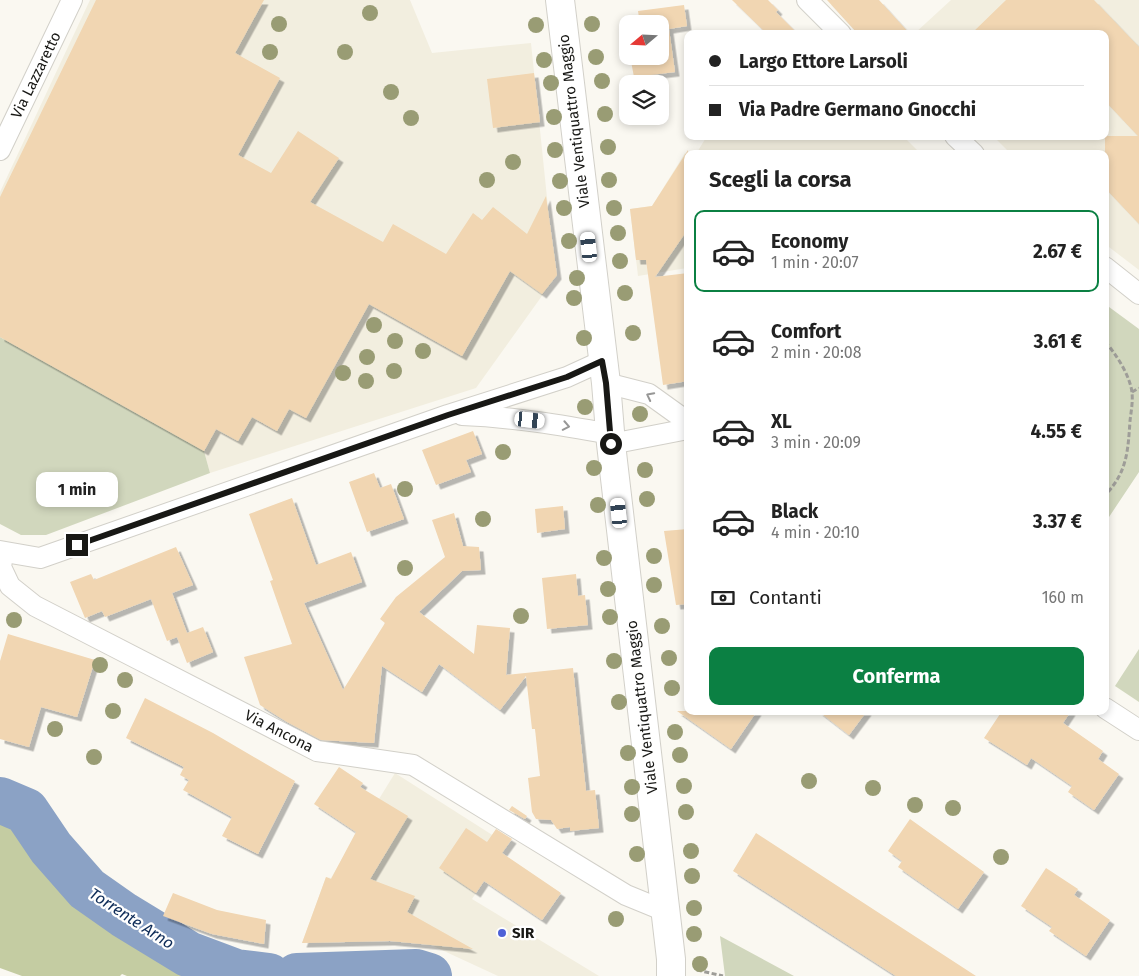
<!DOCTYPE html>
<html lang="it">
<head>
<meta charset="utf-8">
<style>
  :root { --surface:#fff; --page:#f6f6f6; --text:#222; --muted:#767676; --line:#e0e0e0; --accent:#0b8043 }
  body { margin:0; font-family:"Fira Sans",sans-serif; background:var(--page); color:var(--text); height:100vh; display:flex; flex-direction:column; font-size:19px; white-space:nowrap }
  * { box-sizing:border-box; margin:0 }
  p { font-size:16px; color:var(--muted) }
  .icon { flex:none; width:28px; height:28px; fill:none; stroke:currentColor; stroke-width:2; stroke-linecap:round; stroke-linejoin:round }
  .map { position:relative; flex:1; overflow:hidden }
  .details { position:absolute; left:684px; top:150px; width:425px; height:565px; display:flex; flex-direction:column; background:var(--surface); border-radius:10px; box-shadow:0 2px 8px #0003 }
  .details>* { flex:none }
  .guide { position:absolute; left:684px; top:30px; width:425px; height:110px; border-radius:10px; box-shadow:0 2px 8px #0003; display:grid; align-content:center; height:110px; padding:0 25px; background:var(--surface) }
  .needle { width:32px; rotate:251deg }
  .controls { position:absolute; left:619px; top:15px; display:grid; gap:10px }
  .controls a { display:grid; place-items:center; width:50px; height:50px; border-radius:10px; background:var(--surface); box-shadow:0 2px 8px #0003; font-size:25px }
  .end { position:absolute; width:22px; height:22px; margin:-11px; border:6px solid #181815; background:#fff; box-shadow:0 0 0 2px #fff }
  .from { border-radius:50% }
  .bubble { position:absolute; height:35px; border-radius:10px; background:var(--surface); box-shadow:0 2px 8px #0003; font-size:16px; font-weight:700; line-height:35px; text-align:center }
  .car { position:absolute; width:15px; height:30px; margin:-15px -8px; border-radius:6px; box-shadow:0 0 4px 1px #0007; background:linear-gradient(#fff 24%,#345 0 40%,#fff 0 76%,#345 0 86%,#fff 0) }
  .guide b { display:flex; align-items:center; gap:18px; height:48px; font-size:19px }
  .guide b+b { border-top:1px solid var(--line) }
  .guide i { width:12px; height:12px; background:var(--text) }
  ul { padding:0; list-style:none }
  li { display:flex; align-items:center; gap:15px; height:82px; margin:0 10px 8px; padding:0 15px; border:2px solid transparent; border-radius:10px }
  li div { flex:1 }
  li b { display:block; font-size:19px }
  li em { font-style:normal; font-weight:700 }
  li.selected { border-color:var(--accent) }
  li>.icon { width:45px; height:45px; stroke-width:1.5 }
  h2 { padding:0 25px; font-size:22px; line-height:60px }
  .pay { display:flex; align-items:center; gap:12px; height:55px; padding:0 25px; font-size:19px }
  .pay p { margin-inline-start:auto }
  .cta { display:flex; gap:10px; margin-top:auto; padding:10px 25px }
  .cta a { flex:1; height:58px; border-radius:10px; background:var(--accent); color:#fff; font-size:20px; font-weight:700; line-height:58px; text-align:center }
  .map>svg:first-child { display:block }
</style>
</head>
<body>
<div class="map">
<svg width="1139" height="976" viewBox="0 0 1139 976">
  <defs>
    <filter id="shadow"><feDropShadow dx="4.5" dy="4.5" stdDeviation="0" flood-color="#0004"/></filter>
  </defs>
  <rect width="100%" height="100%" fill="#faf8f1"/>
  <path fill="#f2eedf" d="M90 0H410L432 53 531 43 549 217 557 275 476 388 210 473 204 451 0 337V192Z
    M951 0H1139V270L1105 244V154H1011L993 136H1105V34H914Z
    M707 136H903L921 154H696Z
    M685 153 687 155V268L638 276 630 209 652 206Z
    M395 773 508 845 472 899 599 976H498L431 945 390 941 302 943 326 877 331 878 342 859Z"/>
  <path fill="#d1d7bd" d="M1105 304 1139 329V472L1105 523Z
    M0 337 204 451 210 473 46 535H21L0 524Z
    M1139 649V702L1115 686Z
    M720 936 794 976H725Z"/>
  <path fill="#c4cca2" d="M0 811 15 816 74 882 142 943 220 976H127L122 974 120 976H22L0 968Z"/>
  <g fill="none" stroke-linecap="round" stroke-linejoin="round">
    <path stroke="#8ba2c5" stroke-width="46" d="M0 800 26 811 51 848 87 889 124 915 188 954 236 972 269 976
      M297 976 416 972 429 976"/>
  </g>
  <path fill="#f1d6b2" filter="url(#shadow)" d="M96 0H264L235 53 280 78 238 155 271 173 298 131 339 158 310 202 383 242 393 224 446 254 473 213 482 220 493 207 527 234 546 196 557 275 542 294 510 271 462 356 369 304 306 418 289 409 277 431 252 417 238 441 216 429 204 451 0 337V197Z
    M732 0H768L778 10 776 12 798 34H767Z
    M827 0H879L910 34H858Z
    M1006 0H1094L1139 47V224L1105 188V136H1138L1105 101V34H971Z
    M684 5 687 26 669 29 675 72 634 77 630 56H660V24H640L638 11Z
    M534 73 540 122 493 128 487 79Z
    M688 150V229L655 277 688 273V381L663 385 646 260H636L630 209 652 206Z
    M473 431 482 454 466 460 471 472 436 485 422 450Z
    M374 473 380 488 391 484 404 519 367 532 349 482Z
    M292 498 316 565 351 552 362 582 304 603 343 690 385 623 380 619 396 597 445 557 432 520 454 513 463 546 479 547 481 570 462 571 419 612 474 654 477 625 510 628 506 675 573 668 586 791 595 790 599 828 570 831V827L557 829 551 820 536 819 532 812 528 778 540 776 535 729H532L526 676 500 710 439 664 422 692 382 666 374 743 321 740 287 722 260 705 244 657 292 644 270 581 273 580 249 514Z
    M563 506 565 529 537 533 535 509Z
    M688 529V604L676 605 664 531Z
    M176 547 193 585 172 593 187 633 203 627 213 652 187 663 177 637 167 641 151 599 105 617 102 611 85 618 70 582 91 574 94 580Z
    M576 574 578 596 585 595 588 625 547 629 542 578Z
    M8 634 95 660 77 717 41 707 29 747 0 739V661Z
    M145 698 213 733 295 781 258 854 222 836 232 817 183 790 189 780 180 775 184 767 126 738Z
    M677 711H757L731 749Z
    M818 711H867L849 735Z
    M1002 711H1071L1063 723 1103 751 1098 759 1119 774 1094 810 1068 792 1072 786 1031 758 1027 765 984 738Z
    M339 767 363 783 360 787 408 816 370 879 415 896 407 912 473 949 390 941 302 943 326 877 331 879 356 832 314 804Z
    M512 806 527 816 525 819 509 810Z
    M910 819 984 872 958 909 898 867 902 861 888 851Z
    M466 828 487 842 496 829 512 839 502 853 561 893 542 920 484 881 476 893 439 868Z
    M756 833 976 976H896L733 871Z
    M1046 868 1078 889 1074 895 1110 920 1086 956 1049 931 1052 927 1021 906Z
    M173 893 217 910 266 920 264 944 212 934 163 916Z"/>
  <g fill="none" stroke-linecap="round" stroke-linejoin="round">
    <defs>
      <path id="minor" d="M807 0 841 34
        M955 136 974 154
        M0 150 72 0
        M1105 267 1139 294
        M606 383 649 394 688 422
        M462 415C513 417 561 425 610 434
        M611 444 688 429
        M0 551 40 558 448 415 567 377 602 361
        M3 553 1 567 10 586 35 606 317 751 413 765 626 895 665 911
        M1105 708 1139 730"/>
      <path id="secondary" d="M560 0 606 383 611 444 671 959V976"/>
    </defs>
    <use href="#minor" stroke="#d2d0c9" stroke-width="22"/>
    <use href="#secondary" stroke="#d2d0c9" stroke-width="30"/>
    <path stroke="#9e9d98" stroke-width="3" stroke-dasharray="5 2.5" stroke-linecap="butt" d="M1105 342C1116 353 1131 378 1132 393 1133 402 1131 412 1130 421 1128 451 1127 473 1105 495
      M1132 392 1139 388
      M697 970 723 976"/>
    <use href="#minor" stroke="#fff" stroke-width="20"/>
    <use href="#secondary" stroke="#fff" stroke-width="28"/>
  </g>
  <g fill="#999c74">
    <circle cx="370" cy="13" r="8"/>
    <circle cx="279" cy="24" r="8"/>
    <circle cx="592" cy="24" r="8"/>
    <circle cx="536" cy="25" r="8"/>
    <circle cx="270" cy="52" r="8"/>
    <circle cx="345" cy="52" r="8"/>
    <circle cx="596" cy="57" r="8"/>
    <circle cx="544" cy="60" r="8"/>
    <circle cx="602" cy="81" r="8"/>
    <circle cx="551" cy="83" r="8"/>
    <circle cx="391" cy="92" r="8"/>
    <circle cx="605" cy="114" r="8"/>
    <circle cx="554" cy="117" r="8"/>
    <circle cx="411" cy="118" r="8"/>
    <circle cx="608" cy="147" r="8"/>
    <circle cx="555" cy="150" r="8"/>
    <circle cx="513" cy="162" r="8"/>
    <circle cx="487" cy="180" r="8"/>
    <circle cx="609" cy="180" r="8"/>
    <circle cx="560" cy="181" r="8"/>
    <circle cx="564" cy="208" r="8"/>
    <circle cx="614" cy="208" r="8"/>
    <circle cx="618" cy="233" r="8"/>
    <circle cx="569" cy="241" r="8"/>
    <circle cx="620" cy="261" r="8"/>
    <circle cx="577" cy="278" r="8"/>
    <circle cx="625" cy="293" r="8"/>
    <circle cx="574" cy="298" r="8"/>
    <circle cx="374" cy="325" r="8"/>
    <circle cx="633" cy="333" r="8"/>
    <circle cx="584" cy="338" r="8"/>
    <circle cx="395" cy="341" r="8"/>
    <circle cx="423" cy="351" r="8"/>
    <circle cx="367" cy="357" r="8"/>
    <circle cx="394" cy="371" r="8"/>
    <circle cx="343" cy="373" r="8"/>
    <circle cx="366" cy="381" r="8"/>
    <circle cx="585" cy="407" r="8"/>
    <circle cx="640" cy="414" r="8"/>
    <circle cx="503" cy="452" r="8"/>
    <circle cx="594" cy="468" r="8"/>
    <circle cx="645" cy="470" r="8"/>
    <circle cx="405" cy="489" r="8"/>
    <circle cx="647" cy="499" r="8"/>
    <circle cx="598" cy="505" r="8"/>
    <circle cx="483" cy="519" r="8"/>
    <circle cx="654" cy="556" r="8"/>
    <circle cx="604" cy="558" r="8"/>
    <circle cx="405" cy="568" r="8"/>
    <circle cx="654" cy="585" r="8"/>
    <circle cx="608" cy="589" r="8"/>
    <circle cx="521" cy="616" r="8"/>
    <circle cx="610" cy="617" r="8"/>
    <circle cx="14" cy="620" r="8"/>
    <circle cx="662" cy="626" r="8"/>
    <circle cx="669" cy="658" r="8"/>
    <circle cx="614" cy="661" r="8"/>
    <circle cx="100" cy="665" r="8"/>
    <circle cx="125" cy="680" r="8"/>
    <circle cx="672" cy="688" r="8"/>
    <circle cx="619" cy="702" r="8"/>
    <circle cx="113" cy="711" r="8"/>
    <circle cx="55" cy="729" r="8"/>
    <circle cx="675" cy="732" r="8"/>
    <circle cx="628" cy="753" r="8"/>
    <circle cx="680" cy="755" r="8"/>
    <circle cx="94" cy="757" r="8"/>
    <circle cx="809" cy="781" r="8"/>
    <circle cx="684" cy="786" r="8"/>
    <circle cx="632" cy="787" r="8"/>
    <circle cx="873" cy="788" r="8"/>
    <circle cx="915" cy="805" r="8"/>
    <circle cx="953" cy="808" r="8"/>
    <circle cx="686" cy="812" r="8"/>
    <circle cx="632" cy="814" r="8"/>
    <circle cx="691" cy="851" r="8"/>
    <circle cx="637" cy="854" r="8"/>
    <circle cx="1001" cy="857" r="8"/>
    <circle cx="692" cy="876" r="8"/>
    <circle cx="694" cy="908" r="8"/>
    <circle cx="616" cy="919" r="8"/>
    <circle cx="694" cy="934" r="8"/>
    <circle cx="700" cy="964" r="8"/>
  </g>
  <defs><path id="oneway-chevron" d="M-2-3.5L2.5 0L-2 3.5" fill="none" stroke-width="1.6" stroke-linecap="round" stroke-linejoin="round" transform="scale(1.25)"/></defs>
  <g stroke="#979796">
    <use href="#oneway-chevron" transform="translate(650 396) rotate(-153)"/>
    <use href="#oneway-chevron" transform="translate(566 426) rotate(11)"/>
  </g>
  <g fill="none" stroke-linecap="round" stroke-linejoin="round">
    <path stroke="#181815" stroke-width="6" d="M77 545 448 415 567 377 602 361 606 383 611 444"/>
  </g>
  <circle fill="#4e61d7" stroke="#fff" stroke-width="2" cx="502" cy="933" r="5"/>
  <g text-anchor="middle" stroke-width="4.5" stroke-linejoin="round" paint-order="stroke">
    <g font-size="15" fill="#181815" stroke="#fff">
      <text transform="translate(36 75) rotate(-64)" y="5">Via Lazzaretto</text>
      <text transform="translate(574 121) rotate(-97)" y="5">Viale Ventiquattro Maggio</text>
      <text transform="translate(642 707) rotate(-97)" y="5">Viale Ventiquattro Maggio</text>
      <text transform="translate(279 731) rotate(27)" y="5">Via Ancona</text>
    </g>
    <g font-size="15" font-weight="bold" fill="#181815" stroke="#fff" text-anchor="start">
      <text x="512" y="938">SIR</text>
    </g>
    <g font-size="16" font-style="italic" fill="#0f2d59" stroke="#fff">
      <text transform="translate(132 918) rotate(33)" y="6">Torrente Arno</text>
    </g>
  </g>
</svg>
<div class="controls">
<a><svg class="needle" viewBox="-14 -14 28 28"><path d="M0-13l5 13h-10z" fill="#e53935"/><path d="M0 13l5-13h-10z" fill="#767676"/></svg></a>
<a><svg class="icon" aria-label="layers" viewBox="0 0 24 24"><path d="M12 4l9 5-9 5-9-5zM3 14l9 5 9-5"/></svg></a>
</div>
<i class="end from" style="left:611px;top:444px"></i>
<i class="end" style="left:77px;top:545px"></i>
<div class="bubble" style="left:36px;top:472px;width:82px">1 min</div>
<i class="car" style="left:589px;top:247px;rotate:354deg"></i>
<i class="car" style="left:530px;top:420px;rotate:96deg"></i>
<i class="car" style="left:619px;top:513px;rotate:354deg"></i>
<div class="guide">
<b><i class="from"></i>Largo Ettore Larsoli</b>
<b><i></i>Via Padre Germano Gnocchi</b>
</div>
<section class="details">
<h2>Scegli la corsa</h2>
<ul>
<li class="selected"><svg class="icon" aria-label="car" viewBox="0 0 24 24"><path d="M5 17H2v-5l4-1 3-4h7l3 4 3 1v5h-3M9 17h6M6 11h13"/><circle cx="7" cy="17" r="2"/><circle cx="17" cy="17" r="2"/></svg><div><b>Economy</b><p>1 min · 20:07</p></div><em>2.67 €</em></li>
<li><svg class="icon" aria-label="car" viewBox="0 0 24 24"><path d="M5 17H2v-5l4-1 3-4h7l3 4 3 1v5h-3M9 17h6M6 11h13"/><circle cx="7" cy="17" r="2"/><circle cx="17" cy="17" r="2"/></svg><div><b>Comfort</b><p>2 min · 20:08</p></div><em>3.61 €</em></li>
<li><svg class="icon" aria-label="car" viewBox="0 0 24 24"><path d="M5 17H2v-5l4-1 3-4h7l3 4 3 1v5h-3M9 17h6M6 11h13"/><circle cx="7" cy="17" r="2"/><circle cx="17" cy="17" r="2"/></svg><div><b>XL</b><p>3 min · 20:09</p></div><em>4.55 €</em></li>
<li><svg class="icon" aria-label="car" viewBox="0 0 24 24"><path d="M5 17H2v-5l4-1 3-4h7l3 4 3 1v5h-3M9 17h6M6 11h13"/><circle cx="7" cy="17" r="2"/><circle cx="17" cy="17" r="2"/></svg><div><b>Black</b><p>4 min · 20:10</p></div><em>3.37 €</em></li>
</ul>
<div class="pay"><svg class="icon" aria-label="cash" viewBox="0 0 24 24"><path d="M3 7h18v10H3z"/><circle cx="12" cy="12" r="2"/></svg>Contanti<p>160 m</p></div>
<div class="cta"><a>Conferma</a></div>
</section>
</div>
</body>
</html>
